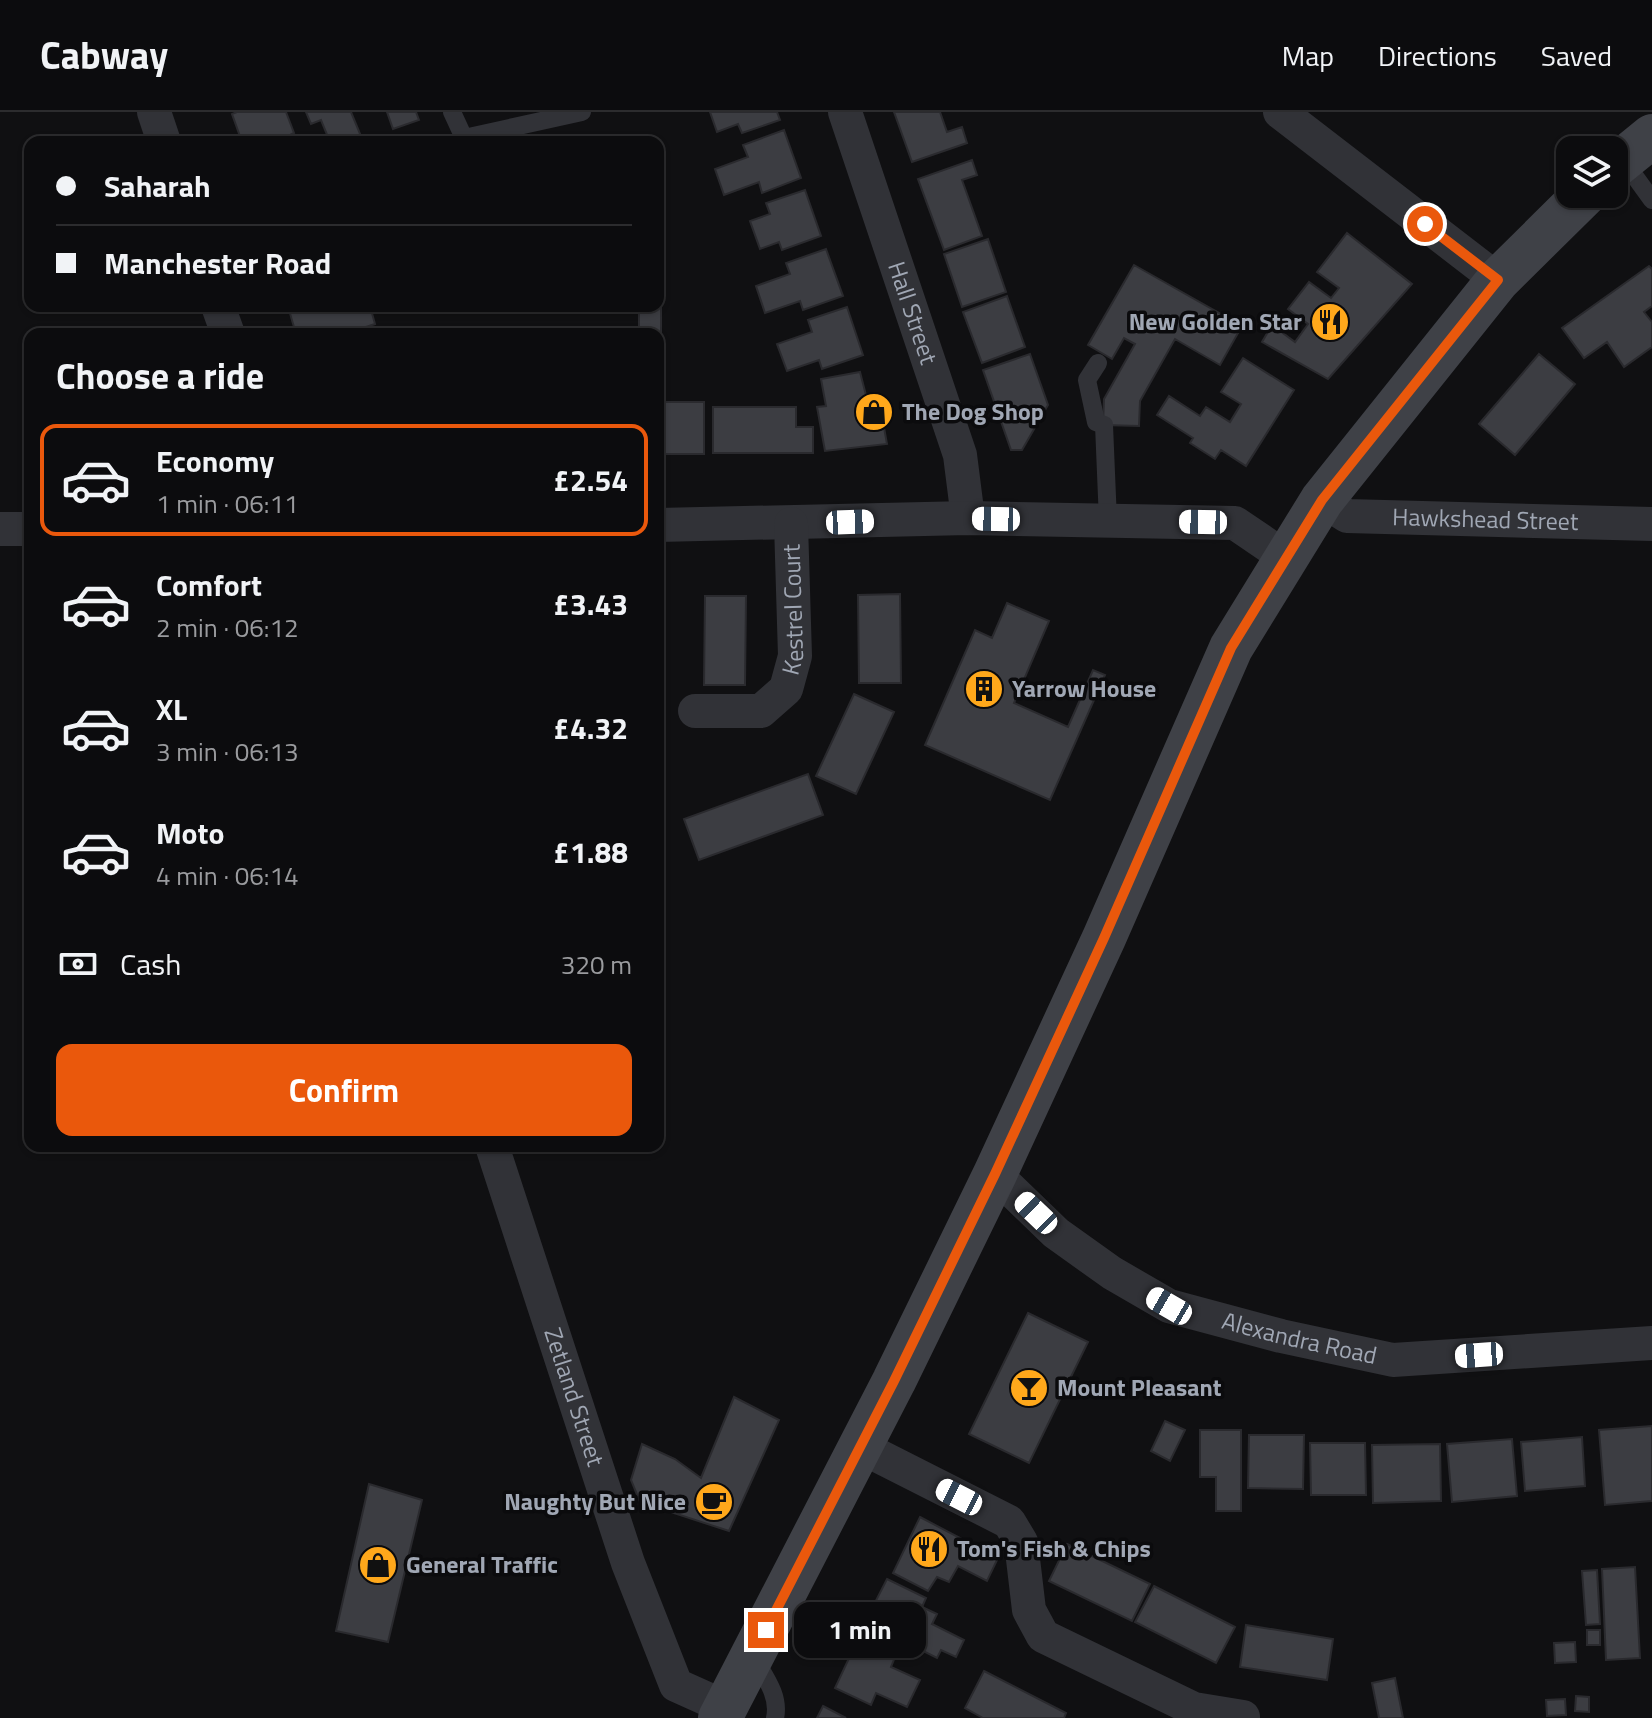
<!DOCTYPE html>
<html lang="en">
<head>
<meta charset="utf-8">
<style>
  :root { --surface:#0c0c0e; --page:#151517; --text:#f1f3f6; --muted:#9a9b9e; --line:#2c2c2e; --accent:#ea580c }
  body { margin:0; font-family:"Titillium Web",sans-serif; background:var(--page); color:var(--text); height:100vh; display:flex; flex-direction:column; font-size:30px; white-space:nowrap }
  * { box-sizing:border-box; margin:0 }
  p { font-size:26px; color:var(--muted) }
  .icon { flex:none; width:44px; height:44px; fill:none; stroke:currentColor; stroke-width:2; stroke-linecap:round; stroke-linejoin:round }
  .map { position:relative; flex:1; overflow:hidden }
  .sheet { position:absolute; left:24px; top:216px; width:640px; height:824px; display:flex; flex-direction:column; background:var(--surface); border-radius:16px; box-shadow:0 2px 6px #0004,0 0 0 2px var(--line) }
  .sheet>* { flex:none }
  .guide { position:absolute; left:24px; top:24px; width:640px; height:176px; border-radius:16px; box-shadow:0 2px 6px #0004,0 0 0 2px var(--line); display:grid; align-content:center; height:176px; padding:0 32px; background:var(--surface) }
  .buttons { position:absolute; left:1556px; top:24px; display:grid; gap:16px }
  .buttons a { display:grid; place-items:center; width:72px; height:72px; border-radius:16px; background:var(--surface); box-shadow:0 2px 6px #0004,0 0 0 2px var(--line); font-size:40px }
  .end { position:absolute; width:36px; height:36px; margin:-18px; border:10px solid #ea580c; background:#fff; box-shadow:0 0 0 4px #fff }
  .from { border-radius:50% }
  .bubble { position:absolute; height:56px; border-radius:16px; background:var(--surface); box-shadow:0 2px 6px #0004,0 0 0 2px var(--line); font-size:26px; font-weight:700; line-height:56px; text-align:center }
  .car { position:absolute; width:24px; height:48px; margin:-24px -12px; border-radius:10px; box-shadow:0 0 6px 2px #0007; background:linear-gradient(#fff 24%,#345 0 40%,#fff 0 76%,#345 0 86%,#fff 0) }
  .guide b { display:flex; align-items:center; gap:28px; height:76px; font-size:30px }
  .guide b+b { border-top:2px solid var(--line) }
  .guide i { width:20px; height:20px; background:var(--text) }
  ul { padding:0; list-style:none }
  li { display:flex; align-items:center; gap:24px; height:112px; margin:0 16px 12px; padding:0 16px; border:4px solid transparent; border-radius:16px }
  li div { flex:1 }
  li b { display:block; font-size:30px }
  li em { font-style:normal; font-weight:700 }
  li.active { border-color:var(--accent) }
  li>.icon { width:72px; height:72px; stroke-width:1.5 }
  h2 { padding:0 32px; font-size:36px; line-height:96px }
  .pay { display:flex; align-items:center; gap:20px; height:88px; padding:0 32px; font-size:30px }
  .pay p { margin-inline-start:auto }
  .primary-button { display:flex; gap:16px; margin-top:auto; padding:16px 32px }
  .primary-button a { flex:1; height:92px; border-radius:16px; background:var(--accent); color:#fff; font-size:32px; font-weight:700; line-height:92px; text-align:center }
  header { display:flex; align-items:center; gap:48px; box-sizing:border-box; height:112px; padding:0 40px; background:var(--surface); border-bottom:2px solid var(--line) }
  header strong { font-size:38px }
  nav { display:flex; gap:44px; margin-inline-start:auto; font-size:28px }
  .map>svg:first-child { display:block }
</style>
</head>
<body>
<header>
<strong>Cabway</strong>
<nav><a>Map</a><a>Directions</a><a>Saved</a></nav>
</header>
<div class="map">
<svg width="1652" height="1606" viewBox="0 0 1652 1606">
  <rect width="100%" height="100%" fill="#101012"/>
  <path fill="#3c3d42" stroke="#2a2a2e" stroke-width="2" d="M237 0H286L294 21 288 24 290 30H242L232 2Z
    M306 0H351L363 29 330 30 321 8 311 12Z
    M387 0H416L419 8 393 17Z
    M710 0H777L780 8 742 21 738 12 717 20Z
    M894 0H940L947 20 962 15 967 31 912 50Z
    M784 18 801 66 762 81 759 70 724 83 715 57 748 45 743 33Z
    M972 48 977 63 962 68 982 124 944 138 918 67Z
    M805 78 821 124 782 138 779 130 760 137 750 109 770 102 766 91Z
    M1347 121 1412 172 1328 267 1262 230 1272 213 1295 230 1308 212 1288 197 1309 170 1331 186 1339 176 1317 160Z
    M988 127 1006 180 962 195 944 142Z
    M826 137 843 184 803 198 800 189 765 201 756 174 790 162 786 151Z
    M1134 153 1242 214 1220 253 1175 227 1140 289 1139 314 1103 313 1104 287 1135 232 1124 226 1112 247 1088 233Z
    M1649 154 1652 157V194L1644 200 1652 210V235L1624 255 1607 230 1584 246 1562 216Z
    M1007 184 1025 235 982 251 963 200Z
    M661 190V229H658V222H639V198L658 194Z
    M301 194H370L375 212 345 222H296L289 198Z
    M847 195 863 243 822 257 819 248 787 259 777 232 812 220 808 208Z
    M1030 242 1048 293 1022 338H1011L983 258Z
    M1539 242 1575 272 1515 343 1479 312Z
    M1243 246 1294 278 1246 354 1221 338 1215 347 1190 331 1193 326 1157 303 1169 284 1200 304 1206 295 1230 310 1241 292 1221 280Z
    M860 260 868 291 879 288 887 332 825 339 817 295 826 294 821 267Z
    M658 273H665V290H704V342H658Z
    M713 295H796V315H813V341H713Z
    M900 482 901 571H859L858 483Z
    M705 484H746L745 573H704Z
    M1007 491 1049 509 1014 591 1068 615 1093 558 1105 563 1050 688 925 633 975 518 992 526Z
    M658 498 665 539 658 540Z
    M854 582 894 600 856 682 816 664Z
    M808 662 823 703 699 748 684 707Z
    M1028 1201 1088 1230 1029 1351 969 1322Z
    M734 1285 779 1308 729 1419 640 1390 631 1368 642 1332 675 1347 701 1366Z
    M1165 1309 1185 1318 1170 1349 1151 1339Z
    M1652 1314V1389L1605 1393 1599 1318Z
    M1200 1318H1241V1399H1216V1365H1200Z
    M1249 1323H1304L1303 1377 1248 1376Z
    M1582 1325 1585 1374 1525 1379 1521 1330Z
    M1512 1327 1517 1384 1452 1390 1447 1332Z
    M1310 1331H1365L1366 1383H1311Z
    M1440 1332 1441 1389 1373 1391 1372 1333Z
    M369 1372 422 1388 388 1530 336 1519Z
    M920 1405 998 1446 987 1469 958 1454 949 1470 937 1465 928 1479 893 1461Z
    M1067 1432 1150 1472 1132 1509 1049 1469Z
    M1635 1455 1640 1546 1606 1548 1602 1457Z
    M1597 1458 1600 1512 1586 1513 1582 1459Z
    M887 1467 926 1486 922 1495 937 1502 932 1512 964 1528 956 1545 941 1538 937 1546 865 1510Z
    M1154 1474 1235 1515 1216 1551 1135 1510Z
    M1246 1513 1333 1527 1327 1568 1240 1555Z
    M1587 1518H1600V1533H1587Z
    M858 1527 895 1545 891 1555 920 1568 907 1595 876 1581 871 1593 835 1576Z
    M1575 1530 1576 1550 1555 1551 1554 1531Z
    M984 1559 1066 1601 1064 1606H983L965 1596Z
    M1395 1566 1403 1606H1379L1372 1571Z
    M1576 1584 1589 1585V1600L1575 1599Z
    M1565 1587 1566 1603 1547 1604 1546 1588Z
    M823 1594 846 1606H817Z"/>
  <g fill="none" stroke-linecap="round" stroke-linejoin="round">
    <path stroke="#313237" stroke-width="18" d="M452 0 464 26 582 0
      M1623 48 1652 88
      M1098 251 1087 268 1096 310 1104 313 1108 409
      M754 1546C765 1565 780 1584 775 1606"/>
    <g stroke="#313237" stroke-width="34">
      <path d="M154 0 164 30"/>
      <path id="s1" d="M845 0 960 343 968 406"/>
      <path d="M1280 0 1498 168"/>
      <path d="M218 194 228 222"/>
      <path id="s2" d="M1322 388 1347 404 1652 412"/>
      <path d="M658 413 968 406 1235 411 1285 445"/>
      <path d="M0 417H30"/>
      <path id="s3" d="M695 599H761L786 577 795 544 791 412"/>
      <path id="s4" d="M492 1034 628 1451 676 1573 725 1595"/>
      <path id="s5" d="M995 1062 1056 1121 1112 1161 1169 1194 1281 1224 1393 1248 1652 1231"/>
      <path d="M859 1334 1009 1410 1021 1430 1029 1498 1043 1524 1194 1597 1243 1605"/>
    </g>
    <path stroke="#3f4147" stroke-width="44" d="M1614 55 1652 24
      M720 1606 894 1269 995 1062 1104 826 1231 536 1322 388 1498 168 1585 82"/>
  </g>
  <g fill="none" stroke-linecap="round" stroke-linejoin="round">
    <path stroke="#ea580c" stroke-width="10" d="M766 1518 894 1269 995 1062 1104 826 1231 536 1322 388 1498 168 1425 112"/>
  </g>
  <defs>
    <symbol id="restaurant-disc" viewBox="-11 -11 22 22"><circle r="9.5" fill="#ffa81b" stroke="#0b0b0d"/><path d="M-5-6h1v4h1v-4h1v4h1v-4h1v5L-1.5 .5V6h-2V.5L-5-1ZM5-6V6H3V1.5H1.5Q1.5-4 5-6Z" fill="#111"/></symbol>
    <symbol id="shop-disc" viewBox="-11 -11 22 22"><circle r="9.5" fill="#ffa81b" stroke="#0b0b0d"/><path d="M-5-2.5h2.3a2.7 3.5 0 0 1 5.4 0H5L5.5 6h-11ZM-1.5-2.5h3a1.5 2.3 0 0 0-3 0Z" fill="#111"/></symbol>
    <symbol id="building-disc" viewBox="-11 -11 22 22"><circle r="9.5" fill="#ffa81b" stroke="#0b0b0d"/><path d="M-4-6H4V6H1V3H-1V6H-4ZM-2.5-4.3h1.7v1.8h-1.7ZM.8-4.3h1.7v1.8H.8ZM-2.5-1h1.7V.8h-1.7ZM.8-1h1.7V.8H.8Z" fill="#111"/></symbol>
    <symbol id="bar-disc" viewBox="-11 -11 22 22"><circle r="9.5" fill="#ffa81b" stroke="#0b0b0d"/><path d="M-6-5H6L.8 .8V4.5H3.5V6h-7V4.5H-.8V.8Z" fill="#111"/></symbol>
    <symbol id="cafe-disc" viewBox="-11 -11 22 22"><circle r="9.5" fill="#ffa81b" stroke="#0b0b0d"/><path d="M-5.5-4.5H6V0H3Q3 3.5 0 3.5H-2.5Q-5.5 3.5-5.5 0ZM3-3.2v2h1.7v-2ZM-6 4.5H4V6H-6Z" fill="#111"/></symbol>
  </defs>
  <g fill-rule="evenodd">
    <use href="#restaurant-disc" x="1308" y="188" width="44" height="44"/>
    <use href="#shop-disc" x="852" y="278" width="44" height="44"/>
    <use href="#building-disc" x="962" y="555" width="44" height="44"/>
    <use href="#bar-disc" x="1007" y="1254" width="44" height="44"/>
    <use href="#cafe-disc" x="692" y="1368" width="44" height="44"/>
    <use href="#restaurant-disc" x="907" y="1415" width="44" height="44"/>
    <use href="#shop-disc" x="356" y="1431" width="44" height="44"/>
  </g>
  <g text-anchor="middle" stroke-width="7" stroke-linejoin="round" paint-order="stroke">
    <g font-size="24" fill="#a0a7b4" stroke="#0b0b0d">
      <text dy="8" stroke="none"><textPath href="#s1" startOffset="212">Hall Street</textPath></text>
      <text dy="8" stroke="none"><textPath href="#s2" startOffset="168">Hawkshead Street</textPath></text>
      <text dy="8" stroke="none"><textPath href="#s3" startOffset="180">Kestrel Court</textPath></text>
      <text dy="8" stroke="none"><textPath href="#s5" startOffset="354">Alexandra Road</textPath></text>
      <text dy="8" stroke="none"><textPath href="#s4" startOffset="264">Zetland Street</textPath></text>
    </g>
    <g font-size="24" font-weight="bold" fill="#a0a7b4" stroke="#0b0b0d" text-anchor="start">
      <text x="1302" y="218" text-anchor="end">New Golden Star</text>
      <text x="902" y="308">The Dog Shop</text>
      <text x="1012" y="585">Yarrow House</text>
      <text x="1057" y="1284">Mount Pleasant</text>
      <text x="686" y="1398" text-anchor="end">Naughty But Nice</text>
      <text x="957" y="1445">Tom's Fish &amp; Chips</text>
      <text x="406" y="1461">General Traffic</text>
    </g>
  </g>
</svg>
<div class="buttons">
<a><svg class="icon" aria-label="layers" viewBox="0 0 24 24"><path d="M12 4l9 5-9 5-9-5zM3 14l9 5 9-5"/></svg></a>
</div>
<i class="end from" style="left:1425px;top:112px"></i>
<i class="end" style="left:766px;top:1518px"></i>
<div class="bubble" style="left:794px;top:1490px;width:132px">1 min</div>
<i class="car" style="left:996px;top:407px;rotate:271deg"></i>
<i class="car" style="left:850px;top:410px;rotate:88deg"></i>
<i class="car" style="left:1203px;top:410px;rotate:271deg"></i>
<i class="car" style="left:1036px;top:1101px;rotate:314deg"></i>
<i class="car" style="left:1169px;top:1194px;rotate:300deg"></i>
<i class="car" style="left:1479px;top:1243px;rotate:266deg"></i>
<i class="car" style="left:959px;top:1385px;rotate:297deg"></i>
<div class="guide">
<b><i class="from"></i>Saharah</b>
<b><i></i>Manchester Road</b>
</div>
<section class="sheet">
<h2>Choose a ride</h2>
<ul>
<li class="active"><svg class="icon" aria-label="car" viewBox="0 0 24 24"><path d="M5 17H2v-5l4-1 3-4h7l3 4 3 1v5h-3M9 17h6M6 11h13"/><circle cx="7" cy="17" r="2"/><circle cx="17" cy="17" r="2"/></svg><div><b>Economy</b><p>1 min · 06:11</p></div><em>£2.54</em></li>
<li><svg class="icon" aria-label="car" viewBox="0 0 24 24"><path d="M5 17H2v-5l4-1 3-4h7l3 4 3 1v5h-3M9 17h6M6 11h13"/><circle cx="7" cy="17" r="2"/><circle cx="17" cy="17" r="2"/></svg><div><b>Comfort</b><p>2 min · 06:12</p></div><em>£3.43</em></li>
<li><svg class="icon" aria-label="car" viewBox="0 0 24 24"><path d="M5 17H2v-5l4-1 3-4h7l3 4 3 1v5h-3M9 17h6M6 11h13"/><circle cx="7" cy="17" r="2"/><circle cx="17" cy="17" r="2"/></svg><div><b>XL</b><p>3 min · 06:13</p></div><em>£4.32</em></li>
<li><svg class="icon" aria-label="car" viewBox="0 0 24 24"><path d="M5 17H2v-5l4-1 3-4h7l3 4 3 1v5h-3M9 17h6M6 11h13"/><circle cx="7" cy="17" r="2"/><circle cx="17" cy="17" r="2"/></svg><div><b>Moto</b><p>4 min · 06:14</p></div><em>£1.88</em></li>
</ul>
<div class="pay"><svg class="icon" aria-label="cash" viewBox="0 0 24 24"><path d="M3 7h18v10H3z"/><circle cx="12" cy="12" r="2"/></svg>Cash<p>320 m</p></div>
<div class="primary-button"><a>Confirm</a></div>
</section>
</div>
</body>
</html>
